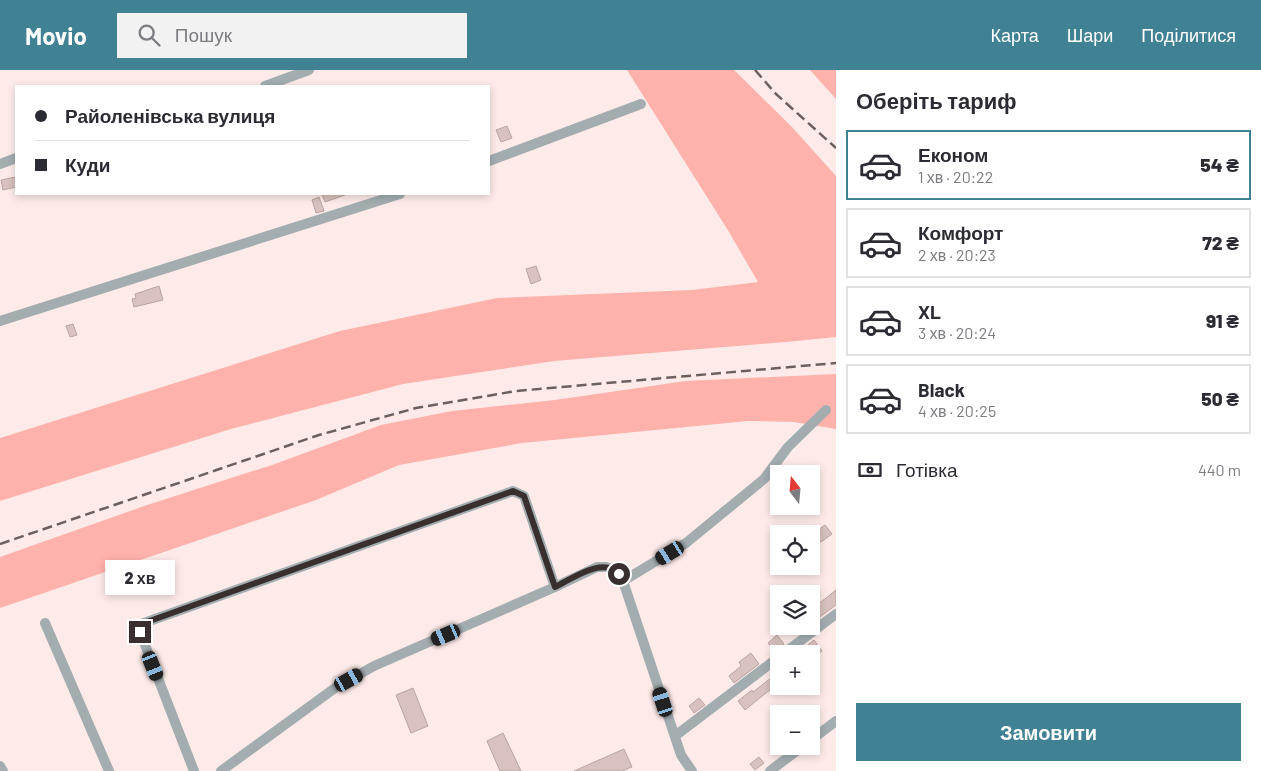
<!DOCTYPE html>
<html lang="uk">
<head>
<meta charset="utf-8">
<style>
  :root { --surface:#fff; --page:#f2f2f3; --text:#2b2b33; --muted:#7c7c81; --line:#e1e1e2; --accent:#408193 }
  body { margin:0; font-family:Barlow,sans-serif; background:var(--page); color:var(--text); height:100vh; display:flex; flex-direction:column; font-size:19px; white-space:nowrap }
  * { box-sizing:border-box; margin:0 }
  p { font-size:16px; color:var(--muted) }
  .icon { flex:none; width:28px; height:28px; fill:none; stroke:currentColor; stroke-width:2; stroke-linecap:round; stroke-linejoin:round }
  .map { position:relative; flex:1; overflow:hidden }
  .side { display:flex; flex-direction:column; background:var(--surface); width:425px }
  .side>* { flex:none }
  .banner { position:absolute; left:15px; top:15px; width:475px; height:110px; border-radius:0px; box-shadow:0 2px 8px #0003; display:grid; align-content:center; height:110px; padding:0 20px; background:var(--surface) }
  .needle { width:32px; rotate:344deg }
  .fabs { position:absolute; left:770px; top:395px; display:grid; gap:10px }
  .fabs a { display:grid; place-items:center; width:50px; height:50px; border-radius:0px; background:var(--surface); box-shadow:0 2px 8px #0003; font-size:25px }
  .end { position:absolute; width:22px; height:22px; margin:-11px; border:6px solid #382f2e; background:#fff; box-shadow:0 0 0 2px #fff }
  .from { border-radius:50% }
  .bubble { position:absolute; height:35px; border-radius:0px; background:var(--surface); box-shadow:0 2px 8px #0003; font-size:16px; font-weight:800; line-height:35px; text-align:center }
  .car { position:absolute; width:15px; height:30px; margin:-15px -8px; border-radius:6px; box-shadow:0 0 4px 1px #0007; background:linear-gradient(#222 24%,#8ab4d8 0 40%,#222 0 76%,#8ab4d8 0 86%,#222 0) }
  .banner b { display:flex; align-items:center; gap:18px; height:48px; font-size:19px }
  .banner b+b { border-top:1px solid var(--line) }
  .banner i { width:12px; height:12px; background:var(--text) }
  ul { padding:0; list-style:none }
  li { display:flex; align-items:center; gap:15px; height:70px; margin:0 10px 8px; padding:0 10px; border:2px solid var(--line); border-radius:0px }
  li div { flex:1 }
  li b { display:block; font-size:19px }
  li em { font-style:normal; font-weight:800 }
  li.selected { border-color:var(--accent) }
  li>.icon { width:45px; height:45px; stroke-width:1.5 }
  h2 { padding:0 20px; font-size:22px; line-height:60px }
  .pay { display:flex; align-items:center; gap:12px; height:55px; padding:0 20px; font-size:19px }
  .pay p { margin-inline-start:auto }
  .button { display:flex; gap:10px; margin-top:auto; padding:10px 20px }
  .button a { flex:1; height:58px; border-radius:0px; background:var(--accent); color:#fff; font-size:20px; font-weight:800; line-height:58px; text-align:center }
  header { display:flex; align-items:center; gap:30px; box-sizing:border-box; height:70px; padding:0 25px; background:var(--accent); color:#fff }
  header strong { font-size:24px }
  nav { display:flex; gap:28px; margin-inline-start:auto; font-size:18px }
  .search { width:350px; height:45px; background:var(--page); display:flex; align-items:center; gap:12px; box-sizing:border-box; padding:0 18px; border-radius:0px; color:var(--muted); font-size:19px }
  main { display:flex; flex:1; min-height:0 }
  .map>svg:first-child { display:block }
</style>
</head>
<body>
<header>
<strong>Movio</strong>
<div class="search"><svg class="icon" aria-label="search" viewBox="0 0 24 24"><circle cx="10" cy="10" r="6"/><path d="M15 15l6 6"/></svg>Пошук</div>
<nav><a>Карта</a><a>Шари</a><a>Поділитися</a></nav>
</header>
<main>
<div class="map">
<svg width="836" height="701" viewBox="0 0 836 701">
  <rect width="100%" height="100%" fill="#feebe9"/>
  <path fill="#ffb2ab" d="M627 0H734L792 57 836 106V267L786 272 554 291 403 314 231 359 0 431V368L340 261 497 228 692 220 758 212 729 162Z
    M810 0H836V29Z
    M836 304V359L794 352 748 351 522 373 399 395 316 430 0 538V487L147 435 272 395 381 355 452 341 555 330 686 311Z"/>
  <path fill="#d8c1be" stroke="#baa4a1" d="M507 56 512 68 501 72 496 60Z
    M16 107V117L3 120 1 110Z
    M322 124H345V125L325 132Z
    M319 127 324 141 316 143 312 130Z
    M536 196 541 210 531 214 526 199Z
    M159 216 163 230 134 237 132 229 136 228 135 224Z
    M73 254 77 265 70 267 66 256Z
    M825 455 832 464 821 472 814 463Z
    M836 520V535L816 550 811 543V540Z
    M777 565 784 574 775 582 768 573Z
    M814 570 822 581 812 588 811 584H808L804 578Z
    M751 583 759 594 734 613 729 606 741 596 739 592Z
    M771 608 776 615 745 640 738 631 752 620 753 622Z
    M413 618 428 656 411 663 396 625Z
    M699 628 705 635 694 643 689 636Z
    M503 663 521 701H500L487 671Z
    M624 679 632 697 622 701H574Z
    M759 687 764 693 755 700 750 694Z"/>
  <g fill="none" stroke-linecap="round" stroke-linejoin="round">
    <path stroke="#a3adb0" stroke-width="10" d="M265 16 309 0
      M489 91 641 34
      M0 94 16 88
      M0 251 400 124
      M623 511 686 473 764 409 788 377 826 340
      M45 553 109 701
      M783 584 836 544
      M675 666 779 587
      M811 670 836 651
      M0 696 3 701
      M194 701 140 562 144 553 513 421 524 426 555 517
      M221 701 335 618 374 596 555 517 597 497H606L614 499 623 511 681 685 692 701
      M770 701 803 676"/>
    <path stroke="#6c605f" stroke-width="2.5" stroke-dasharray="10 5" stroke-linecap="butt" d="M755 0 776 24 836 78
      M0 474 319 365 416 338 516 321 836 293"/>
  </g>
  <g fill="none" stroke-linecap="round" stroke-linejoin="round">
    <path stroke="#382f2e" stroke-width="6" d="M140 562 144 553 513 421 524 426 555 517C572 509 603 486 619 504"/>
  </g>
</svg>
<div class="fabs">
<a><svg class="needle" viewBox="-14 -14 28 28"><path d="M0-13l5 13h-10z" fill="#e53935"/><path d="M0 13l5-13h-10z" fill="#7c7c81"/></svg></a>
<a><svg class="icon" aria-label="locate" viewBox="0 0 24 24"><circle cx="12" cy="12" r="6"/><path d="M12 2v4M12 18v4M2 12h4M18 12h4"/></svg></a>
<a><svg class="icon" aria-label="layers" viewBox="0 0 24 24"><path d="M12 4l9 5-9 5-9-5zM3 14l9 5 9-5"/></svg></a>
<a>+</a>
<a>−</a>
</div>
<i class="end from" style="left:619px;top:504px"></i>
<i class="end" style="left:140px;top:562px"></i>
<div class="bubble" style="left:105px;top:490px;width:70px">2 хв</div>
<i class="car" style="left:670px;top:483px;rotate:239deg"></i>
<i class="car" style="left:446px;top:565px;rotate:247deg"></i>
<i class="car" style="left:153px;top:596px;rotate:158deg"></i>
<i class="car" style="left:349px;top:610px;rotate:61deg"></i>
<i class="car" style="left:663px;top:632px;rotate:342deg"></i>
<div class="banner">
<b><i class="from"></i>Райоленівська вулиця</b>
<b><i></i>Куди</b>
</div>
</div>
<section class="side">
<h2>Оберіть тариф</h2>
<ul>
<li class="selected"><svg class="icon" aria-label="car" viewBox="0 0 24 24"><path d="M5 17H2v-5l4-1 3-4h7l3 4 3 1v5h-3M9 17h6M6 11h13"/><circle cx="7" cy="17" r="2"/><circle cx="17" cy="17" r="2"/></svg><div><b>Економ</b><p>1 хв · 20:22</p></div><em>54 ₴</em></li>
<li><svg class="icon" aria-label="car" viewBox="0 0 24 24"><path d="M5 17H2v-5l4-1 3-4h7l3 4 3 1v5h-3M9 17h6M6 11h13"/><circle cx="7" cy="17" r="2"/><circle cx="17" cy="17" r="2"/></svg><div><b>Комфорт</b><p>2 хв · 20:23</p></div><em>72 ₴</em></li>
<li><svg class="icon" aria-label="car" viewBox="0 0 24 24"><path d="M5 17H2v-5l4-1 3-4h7l3 4 3 1v5h-3M9 17h6M6 11h13"/><circle cx="7" cy="17" r="2"/><circle cx="17" cy="17" r="2"/></svg><div><b>XL</b><p>3 хв · 20:24</p></div><em>91 ₴</em></li>
<li><svg class="icon" aria-label="car" viewBox="0 0 24 24"><path d="M5 17H2v-5l4-1 3-4h7l3 4 3 1v5h-3M9 17h6M6 11h13"/><circle cx="7" cy="17" r="2"/><circle cx="17" cy="17" r="2"/></svg><div><b>Black</b><p>4 хв · 20:25</p></div><em>50 ₴</em></li>
</ul>
<div class="pay"><svg class="icon" aria-label="cash" viewBox="0 0 24 24"><path d="M3 7h18v10H3z"/><circle cx="12" cy="12" r="2"/></svg>Готівка<p>440 m</p></div>
<div class="button"><a>Замовити</a></div>
</section>
</main>
</body>
</html>
